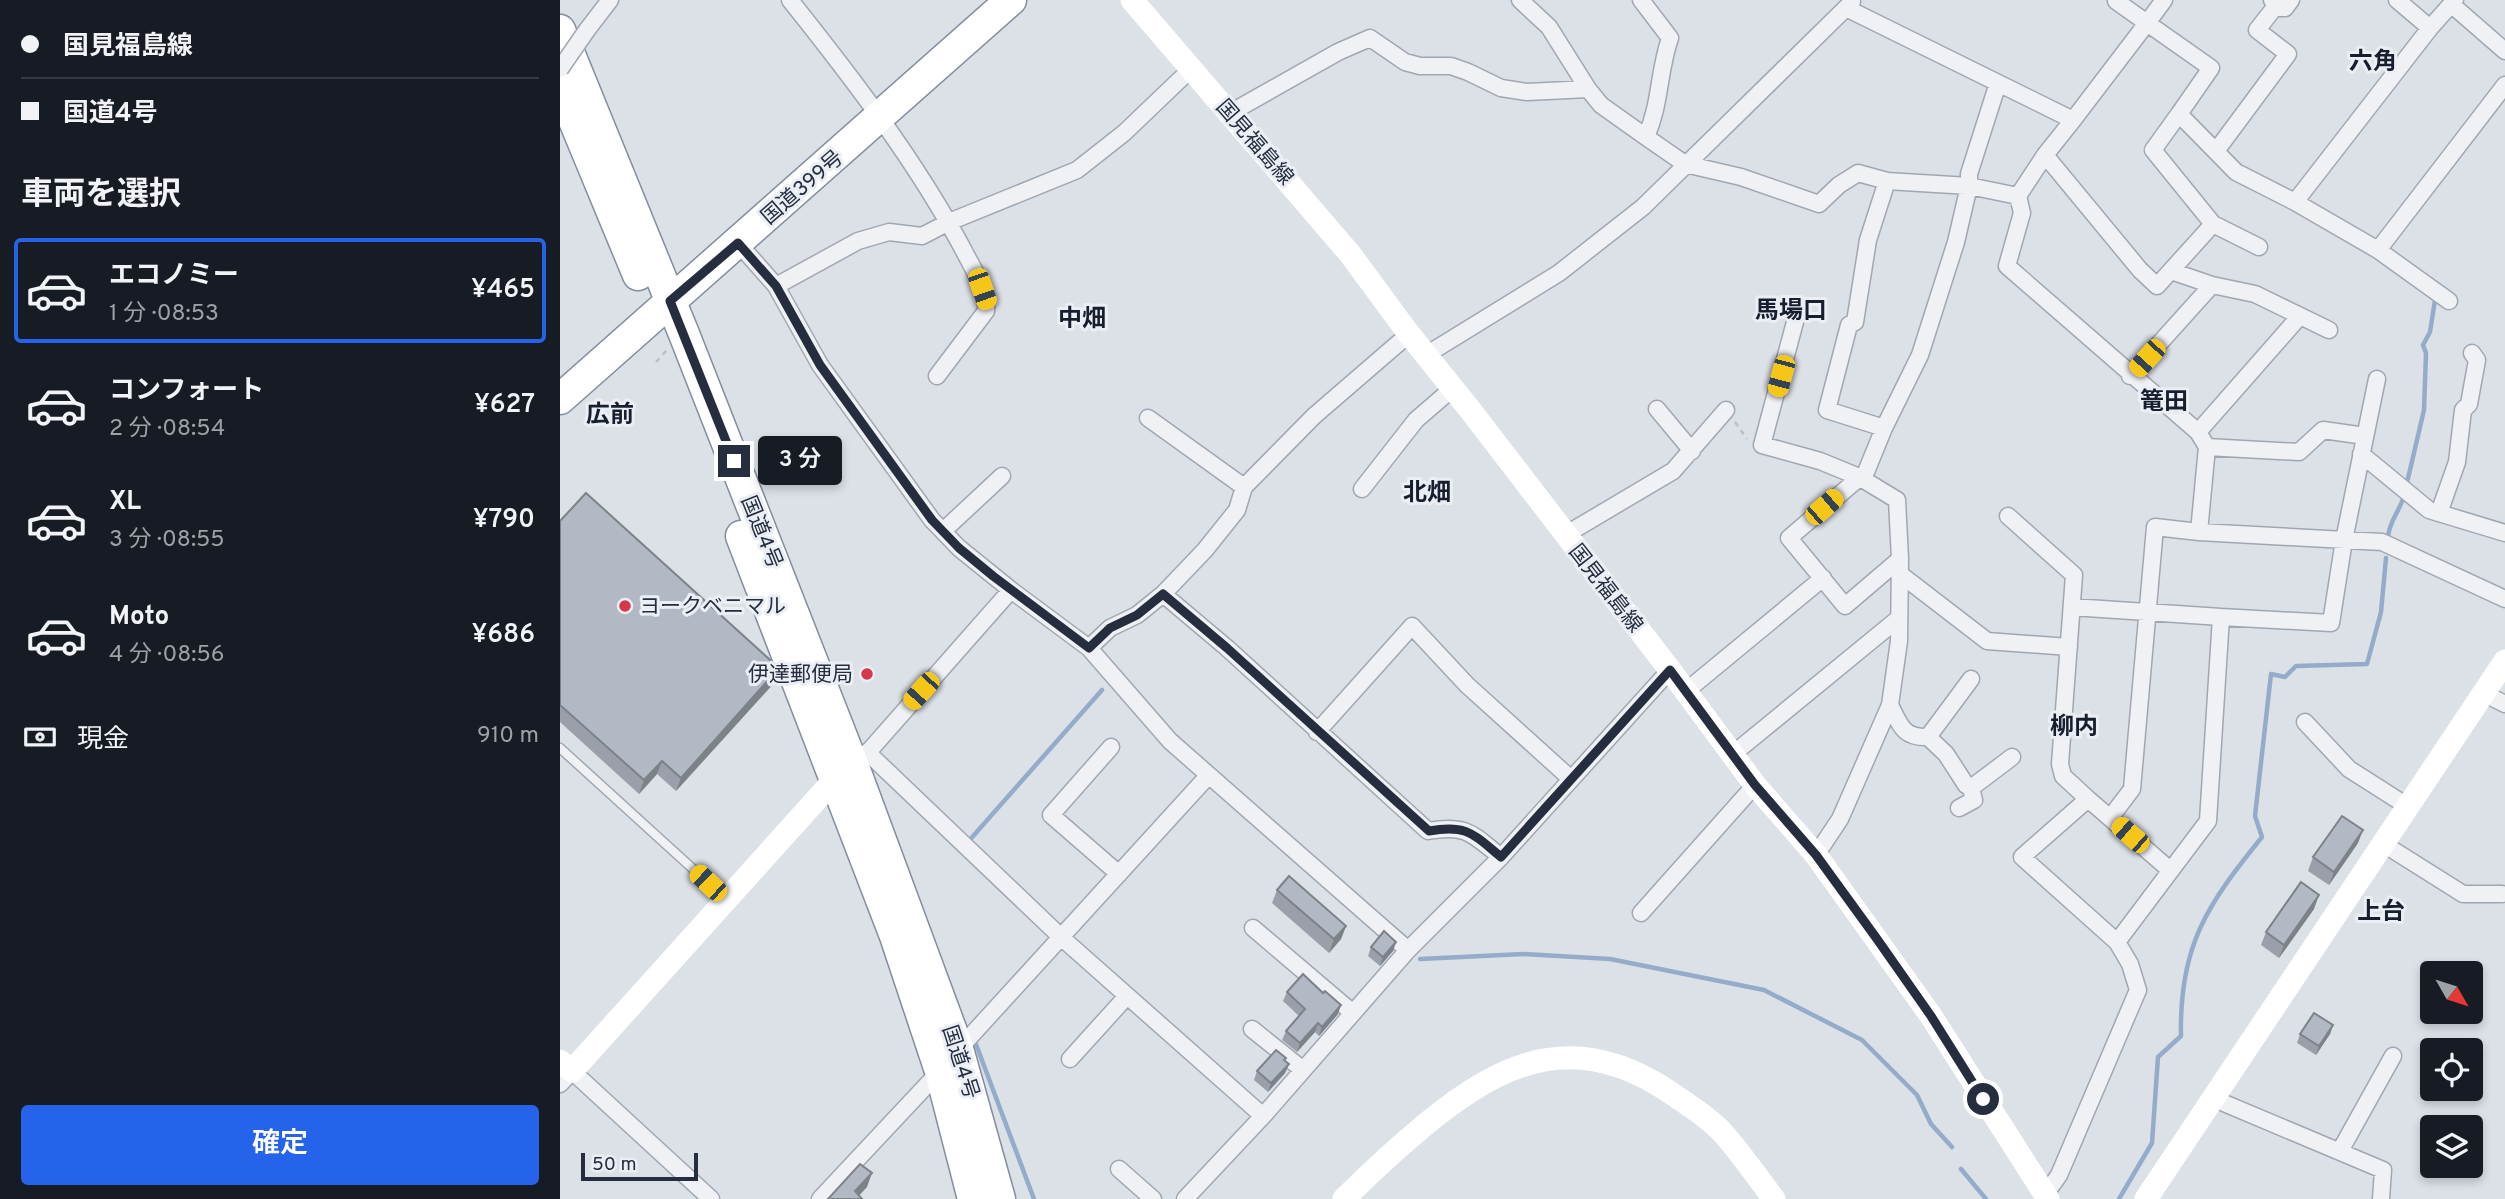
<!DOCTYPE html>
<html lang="ja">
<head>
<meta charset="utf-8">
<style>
  :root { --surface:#171b24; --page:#20242c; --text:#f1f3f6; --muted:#9ea1a6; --line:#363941; --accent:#2563eb }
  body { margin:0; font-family:Overpass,"Noto Sans JP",sans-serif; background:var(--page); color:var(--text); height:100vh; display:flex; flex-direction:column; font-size:26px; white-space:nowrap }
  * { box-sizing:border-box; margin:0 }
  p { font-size:23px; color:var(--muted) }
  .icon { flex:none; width:38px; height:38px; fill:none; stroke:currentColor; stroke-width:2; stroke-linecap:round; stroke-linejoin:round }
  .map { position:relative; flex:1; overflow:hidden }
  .details { display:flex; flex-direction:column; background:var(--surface); width:560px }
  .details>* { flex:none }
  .hud { display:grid; align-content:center; height:154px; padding:0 21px; background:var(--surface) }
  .needle { width:46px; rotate:129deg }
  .fabs { position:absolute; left:1860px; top:961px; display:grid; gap:14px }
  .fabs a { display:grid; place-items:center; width:63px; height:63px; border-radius:7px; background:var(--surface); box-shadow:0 4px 10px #0003; font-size:35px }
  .scale { position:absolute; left:21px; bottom:18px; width:117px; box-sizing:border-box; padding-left:7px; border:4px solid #252d3e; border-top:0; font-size:19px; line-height:24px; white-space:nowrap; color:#252d3e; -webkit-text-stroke:5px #ebeff5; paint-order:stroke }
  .end { position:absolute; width:32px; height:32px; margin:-16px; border:9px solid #252d3e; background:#fff; box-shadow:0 0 0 4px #fff }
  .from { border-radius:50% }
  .bubble { position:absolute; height:49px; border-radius:7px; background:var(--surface); box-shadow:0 4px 10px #0003; font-size:23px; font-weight:600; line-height:49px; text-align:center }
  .car { position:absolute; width:21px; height:42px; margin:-21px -10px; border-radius:9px; box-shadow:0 0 5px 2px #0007; background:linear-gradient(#f5c518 24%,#345 0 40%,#f5c518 0 76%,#345 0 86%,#f5c518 0) }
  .hud b { display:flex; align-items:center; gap:24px; height:66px; font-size:26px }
  .hud b+b { border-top:2px solid var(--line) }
  .hud i { width:18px; height:18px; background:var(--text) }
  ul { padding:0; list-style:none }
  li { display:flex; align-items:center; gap:21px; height:105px; margin:0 14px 10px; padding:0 7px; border:4px solid transparent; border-radius:7px }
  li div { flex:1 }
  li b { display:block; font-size:26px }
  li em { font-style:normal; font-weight:600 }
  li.active { border-color:var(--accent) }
  li>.icon { width:63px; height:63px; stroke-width:1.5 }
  h2 { padding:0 21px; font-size:32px; line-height:84px }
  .pay { display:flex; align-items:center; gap:18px; height:77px; padding:0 21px; font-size:26px }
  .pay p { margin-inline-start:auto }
  .action { display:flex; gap:14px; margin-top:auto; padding:14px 21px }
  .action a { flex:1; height:80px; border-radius:7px; background:var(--accent); color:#fff; font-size:28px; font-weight:600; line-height:80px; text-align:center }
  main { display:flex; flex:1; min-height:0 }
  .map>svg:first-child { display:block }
</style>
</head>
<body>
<main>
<section class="details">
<div class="hud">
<b><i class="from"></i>国見福島線</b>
<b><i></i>国道4号</b>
</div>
<h2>車両を選択</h2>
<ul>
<li class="active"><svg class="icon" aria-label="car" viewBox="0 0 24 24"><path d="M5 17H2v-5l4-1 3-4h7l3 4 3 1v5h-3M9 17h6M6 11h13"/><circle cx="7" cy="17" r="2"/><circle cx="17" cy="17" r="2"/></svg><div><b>エコノミー</b><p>1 分 · 08:53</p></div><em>¥465</em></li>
<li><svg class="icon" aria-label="car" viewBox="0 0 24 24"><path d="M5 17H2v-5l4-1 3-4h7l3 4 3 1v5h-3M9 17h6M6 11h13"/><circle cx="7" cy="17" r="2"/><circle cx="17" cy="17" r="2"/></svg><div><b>コンフォート</b><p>2 分 · 08:54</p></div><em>¥627</em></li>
<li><svg class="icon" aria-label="car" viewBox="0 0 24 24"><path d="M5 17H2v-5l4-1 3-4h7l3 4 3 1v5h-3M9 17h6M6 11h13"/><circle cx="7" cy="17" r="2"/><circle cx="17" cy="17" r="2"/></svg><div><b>XL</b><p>3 分 · 08:55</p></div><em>¥790</em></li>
<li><svg class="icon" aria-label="car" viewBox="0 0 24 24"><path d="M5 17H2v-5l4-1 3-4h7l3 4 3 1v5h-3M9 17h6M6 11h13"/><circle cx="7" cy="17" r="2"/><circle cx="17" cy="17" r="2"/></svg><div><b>Moto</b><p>4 分 · 08:56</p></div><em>¥686</em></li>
</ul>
<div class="pay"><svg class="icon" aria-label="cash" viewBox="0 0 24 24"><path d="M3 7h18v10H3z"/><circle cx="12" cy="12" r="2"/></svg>現金<p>910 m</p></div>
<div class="action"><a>確定</a></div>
</section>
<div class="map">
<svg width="1945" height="1199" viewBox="0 0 1945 1199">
  <rect width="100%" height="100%" fill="#dce0e7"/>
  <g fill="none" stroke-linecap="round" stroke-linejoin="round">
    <path stroke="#94acca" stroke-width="4.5" d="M1846 487 1864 410 1866 353 1863 345 1870 332 1875 300
      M1828 537C1829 522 1840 510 1844 496
      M407 843 542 690
      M860 959 963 954 1050 959 1204 990 1302 1040 1357 1095 1371 1124 1392 1147
      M414 1039 474 1199
      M1401 1169 1426 1199
      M1559 1199 1592 1143 1598 1057 1621 1036C1619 946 1647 905 1702 837L1695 816 1711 674 1725 677 1736 666 1807 664 1821 612 1826 558"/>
    <defs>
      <path id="lane" d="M0 748 166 899"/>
      <path id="street" d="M230 0C293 79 356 161 404 251 413 269 428 291 426 311L377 376
        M960 0 989 27 1028 89 1041 105 1086 137 1125 164 1181 177 1259 204 1279 185 1298 173 1327 181 1409 186 1458 196 1462 213 1447 266 1638 432 1647 447 1639 532
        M1081 0 1110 38C1098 73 1101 103 1086 137
        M1712 0 1718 8H1725L1731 0
        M1837 0 1870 28
        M1556 1 1587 23 1604 0
        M1891 4 1945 51
        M1286 8 1513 120 1587 23 1651 68 1619 114 1676 172 1735 202 1818 250
        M27 30 50 0
        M670 113 778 52 810 38 845 62 860 66H891L908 72 941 88 967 92 1028 89
        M1619 114 1593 150 1653 224 1699 247
        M1656 151 1728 54 1697 30 1715 7
        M1485 155 1580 270 1597 286 1653 224
        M1327 181 1308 240 1295 322 1289 325 1267 410 1324 428 1360 355 1396 242 1409 186V174L1438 83
        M1458 196 1485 155 1513 120
        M1735 202 1870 28 1895 0
        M178 243 216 286 260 365 372 520 399 548 451 590 529 648 610 741 848 950
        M1611 271 1652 285
        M216 286 298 241 329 232 362 236 389 222 517 170 564 133 631 69
        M1889 301 1818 250 1945 85
        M1239 307 1202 445 1260 461 1299 477 1337 500 1340 559 1339 641 1330 705 1280 819 1256 855
        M866 355 999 273 1083 207 1292 2
        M1570 376 1652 285 1695 294 1769 330
        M1097 409 1132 451
        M588 418 684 487
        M1324 428 1306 472 1229 538 1285 606 1340 559
        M1638 432 1740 316
        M1647 447 1739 452 1763 430 1805 436
        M1801 454 1869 510 1945 533
        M802 489 856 420 893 388
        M1879 513 1897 462 1903 410 1909 404 1917 360 1912 353
        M1448 516 1514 575 1500 764 1503 776 1528 799
        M383 531 442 476
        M1005 535 1113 471 1166 410
        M1340 574 1427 641 1509 647
        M603 594 667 648 868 831C907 824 912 834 941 857
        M1512 607 1661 617
        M529 648 550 628 577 615 603 594 645 550 677 510 684 487 754 416 849 334
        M1125 692 1263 578
        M1923 693 1945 704
        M1330 705C1340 725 1343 738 1368 737L1386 754 1406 785 1411 788 1452 757
        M1745 722 1789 769 1847 806
        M757 732 852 626 907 685 1011 779
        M1368 737 1411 679
        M551 747 491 815 559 874
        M307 752 502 938 703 1116
        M1173 754 1339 618
        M302 759 451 590
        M1399 808 1414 800 1411 788
        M1550 818 1610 870
        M1822 843 1903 894H1942
        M1081 913 1195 785
        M693 928 793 1013
        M1557 942 1648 821 1661 617 1771 623 1784 540 1817 379
        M692 1029 743 1070
        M397 1045 407 1040 648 776
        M510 1059 567 996
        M0 1084 12 1071 151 1199
        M1652 1098 1823 1170 1821 1199
        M1780 1151 1833 1056
        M559 1169 593 1199
        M1485 1195 1499 1175 1578 990 1570 964 1557 942 1462 857 1528 799 1550 818 1572 789 1595 527 1639 532 1822 542 1945 599
        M260 1199 380 1071
        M625 1199 703 1116 848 950 941 857 1110 670"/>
      <path id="highway" d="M0 30 124 334 294 767 397 1045 440 1199
        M0 87 78 275
        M0 399 451 0
        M181 536 335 936 380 1071 413 1199"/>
    </defs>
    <use href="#lane" stroke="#a1a7b1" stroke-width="11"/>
    <use href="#street" stroke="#a1a7b1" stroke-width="19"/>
    <use href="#highway" stroke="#838d9e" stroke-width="33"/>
    <path stroke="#babec5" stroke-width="2.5" stroke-dasharray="5 5" stroke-linecap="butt" d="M96 362 107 350
      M1175 422 1187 439"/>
    <use href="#lane" stroke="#eff1f5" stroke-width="8"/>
    <use href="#street" stroke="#eff1f5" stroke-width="16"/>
    <path stroke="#fff" stroke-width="23" d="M572 0 790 254 849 334 911 411 1110 670 1195 785 1256 855 1371 1016 1488 1199
      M0 1061 12 1071 275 779
      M784 1199C810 1173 837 1148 866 1124 946 1058 1018 1030 1111 1093 1128 1105 1148 1117 1162 1132 1181 1153 1197 1177 1214 1199
      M1586 1199 1945 661"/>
    <use href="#highway" stroke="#fff" stroke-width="30"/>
    <defs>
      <path id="street-bridge" d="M0 69 27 30"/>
    </defs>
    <use href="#street-bridge" stroke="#a1a7b1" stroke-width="19" stroke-linecap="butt"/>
    <use href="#street-bridge" stroke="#eff1f5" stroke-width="16"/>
  </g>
  <path fill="#9a9fa9" d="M0 521 219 668 215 682 116 791 97 774 79 794 0 722Z
    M1798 843 1769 885 1748 871 1753 857Z
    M717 890 786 926 781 939 769 953 712 903Z
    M1754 909 1719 958 1701 945 1706 932Z
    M836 942 833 951 820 966 808 956 811 947Z
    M727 992 778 1014 759 1036 755 1032 737 1052 722 1040 726 1031 739 1016 723 1001Z
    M1773 1025 1770 1034 1756 1055 1737 1043 1740 1034Z
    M726 1058 725 1061 729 1064 725 1073 708 1092 694 1080 697 1071Z"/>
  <path fill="#7d8289" d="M219 668 215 682 116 791 121 778Z
    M102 761 97 774 79 794 84 780Z
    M1803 830 1798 843 1769 885 1774 872Z
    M1759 895 1754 909 1719 958 1724 945Z
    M786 926 781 939 769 953 774 939Z
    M836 942 833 951 820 966 823 957Z
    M781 1005 778 1014 759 1036 762 1027Z
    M758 1023 755 1032 737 1052 740 1043Z
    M1773 1025 1770 1034 1756 1055 1759 1046Z
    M729 1064 725 1073 708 1092 711 1083Z
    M312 1173 307 1187 296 1199 295 1191Z"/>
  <path fill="#b3b9c4" stroke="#7d8289" stroke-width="2" d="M26 493 219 668 121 778 102 761 84 780 0 705V521Z
    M1782 816 1803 830 1774 872 1753 857Z
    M729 876 786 926 774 939 717 890Z
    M1741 882 1759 895 1724 945 1706 932Z
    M824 931 836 942 823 957 811 947Z
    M743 974 763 993 765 991 781 1005 762 1027 758 1023 740 1043 726 1031 745 1009 727 992Z
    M1754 1013 1773 1025 1759 1046 1740 1034Z
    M716 1050 726 1058 724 1060 729 1064 711 1083 697 1071Z
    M300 1164 312 1173 295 1191 302 1199H268Z"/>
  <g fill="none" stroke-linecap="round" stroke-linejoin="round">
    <path stroke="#252d3e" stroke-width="9" d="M174 461 110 301 178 243 216 286 260 365 372 520 399 548 433 576 529 648 550 628 577 615 603 594 667 648 869 831C907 824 913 834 941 857L1110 670 1195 785 1256 855 1317 939 1371 1016 1423 1099"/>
  </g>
  <g fill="#d5384b" stroke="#ebeff5" stroke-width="2.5">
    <circle cx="65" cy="606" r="7"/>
    <circle cx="307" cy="674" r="7"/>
  </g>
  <g text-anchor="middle" stroke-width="6" stroke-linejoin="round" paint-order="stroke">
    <g font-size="21" fill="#252d3e" stroke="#ebeff5">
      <text transform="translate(695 142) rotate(49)" y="7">国見福島線</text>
      <text transform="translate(242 187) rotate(-41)" y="7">国道399号</text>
      <text transform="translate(202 532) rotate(68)" y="7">国道4号</text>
      <text transform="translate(1046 588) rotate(52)" y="7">国見福島線</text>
      <text transform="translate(401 1062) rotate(72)" y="7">国道4号</text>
    </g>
    <g font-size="21" fill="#252d3e" stroke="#ebeff5" text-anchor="start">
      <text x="79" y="613">ヨークベニマル</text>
      <text x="293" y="681" text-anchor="end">伊達郵便局</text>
    </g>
    <g font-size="24" font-weight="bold" fill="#171e2e" stroke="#ebeff5">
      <text x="1813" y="69">六角</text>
      <text x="1231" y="318">馬場口</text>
      <text x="522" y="326">中畑</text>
      <text x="1604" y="409">篭田</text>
      <text x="50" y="422">広前</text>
      <text x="867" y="500">北畑</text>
      <text x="1514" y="734">柳内</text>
      <text x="1821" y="919">上台</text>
    </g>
  </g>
</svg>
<div class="fabs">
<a><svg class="needle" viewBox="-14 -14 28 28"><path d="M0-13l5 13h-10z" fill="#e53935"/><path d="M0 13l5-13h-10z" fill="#9ea1a6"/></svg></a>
<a><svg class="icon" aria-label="locate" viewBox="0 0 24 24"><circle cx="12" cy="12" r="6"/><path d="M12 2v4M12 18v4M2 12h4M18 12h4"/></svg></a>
<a><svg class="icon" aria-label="layers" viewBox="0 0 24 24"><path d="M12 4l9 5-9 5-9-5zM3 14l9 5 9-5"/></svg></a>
</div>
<div class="scale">50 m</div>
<i class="end from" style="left:1423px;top:1099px"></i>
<i class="end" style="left:174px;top:461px"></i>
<div class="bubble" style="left:198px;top:436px;width:84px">3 分</div>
<i class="car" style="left:422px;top:289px;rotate:161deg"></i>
<i class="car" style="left:1587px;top:358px;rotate:222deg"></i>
<i class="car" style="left:1221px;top:376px;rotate:195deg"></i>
<i class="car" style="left:1264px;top:507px;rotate:49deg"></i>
<i class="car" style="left:361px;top:691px;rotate:222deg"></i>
<i class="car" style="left:1570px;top:835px;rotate:311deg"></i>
<i class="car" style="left:148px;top:883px;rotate:313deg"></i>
</div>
</main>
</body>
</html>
